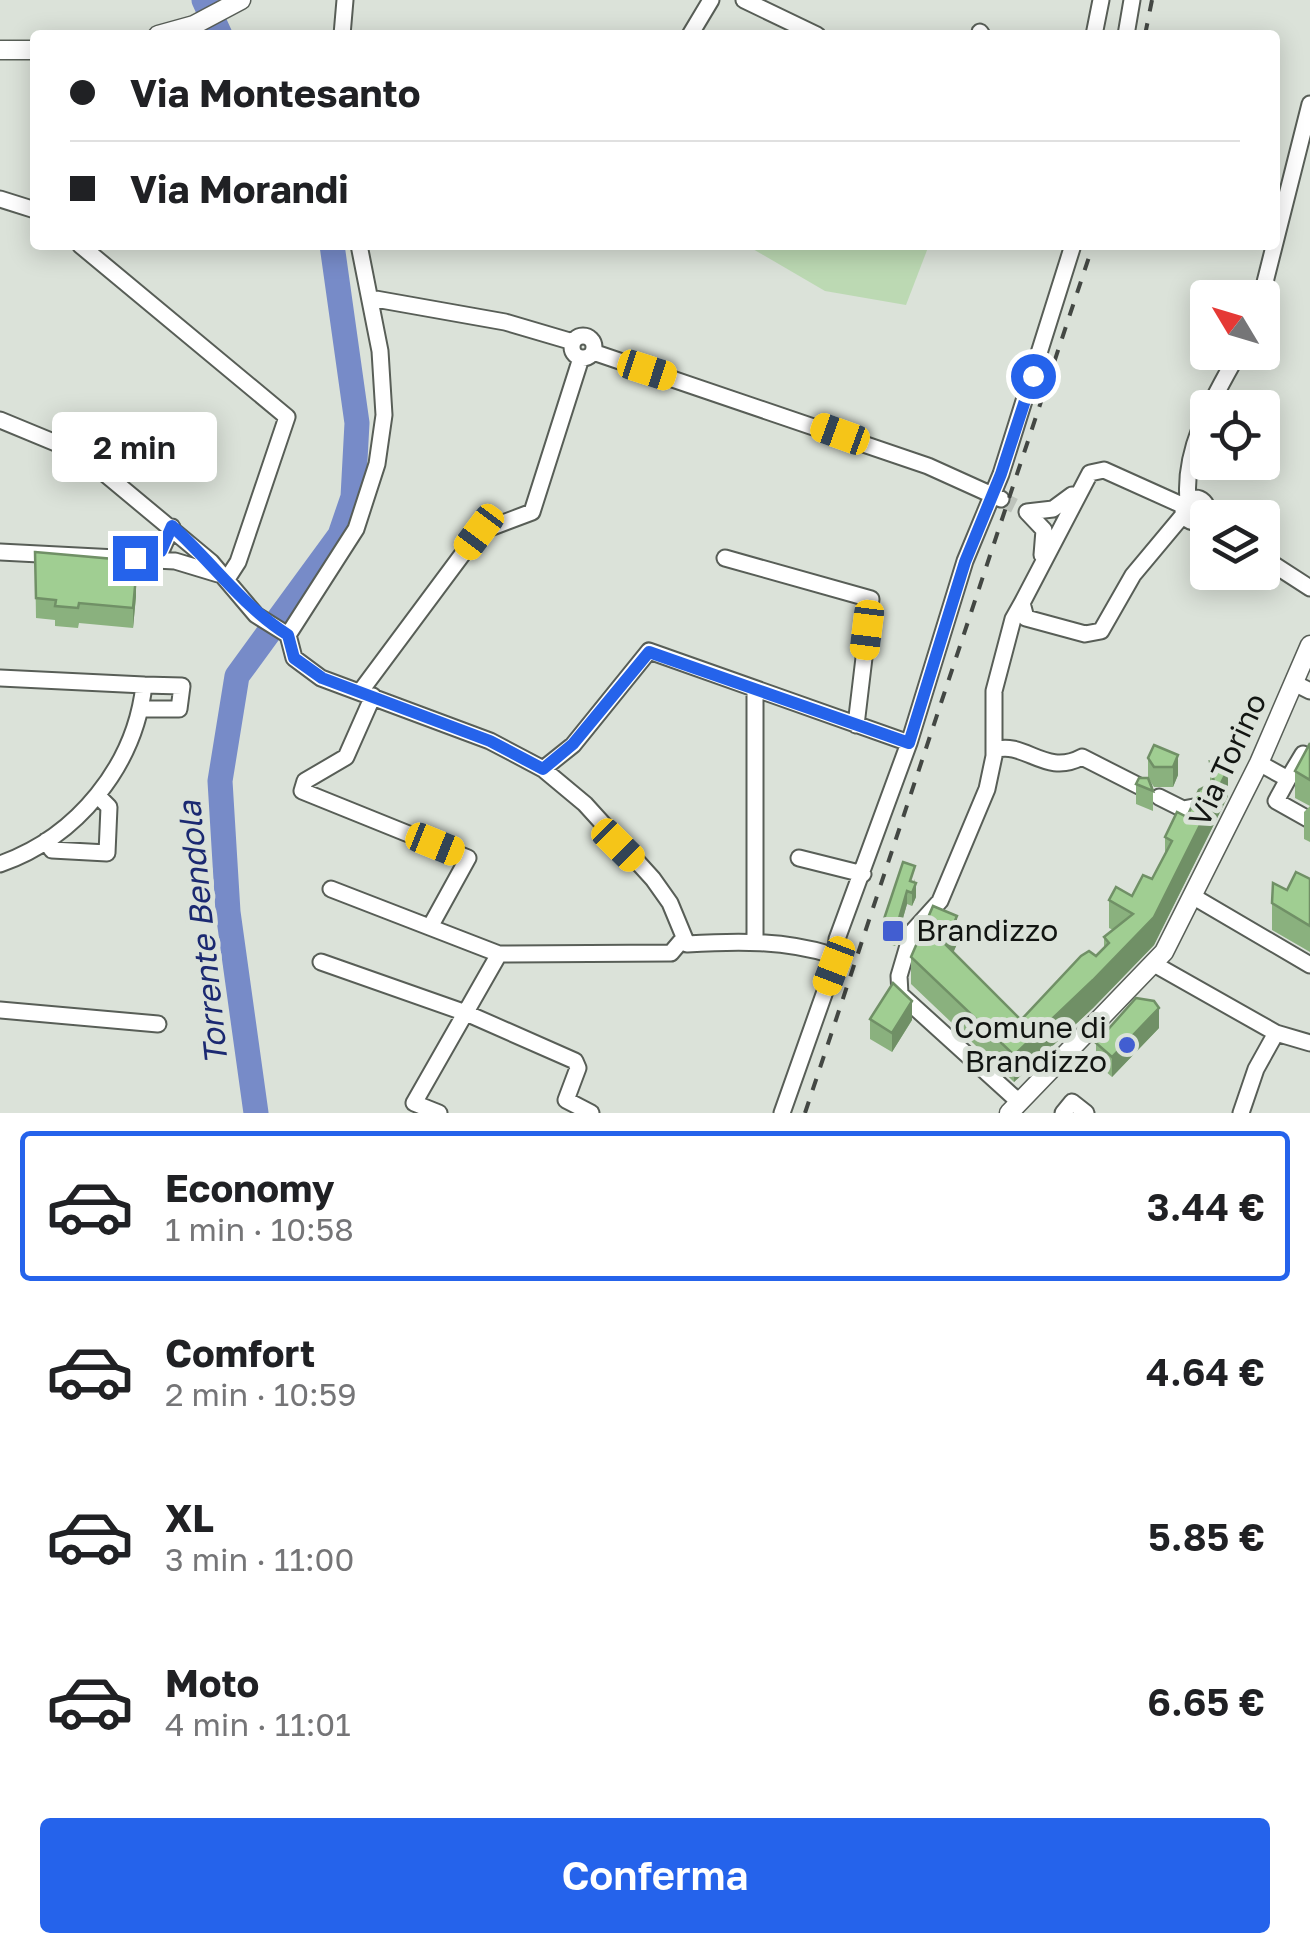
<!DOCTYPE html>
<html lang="it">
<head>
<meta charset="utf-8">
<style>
  :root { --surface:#fff; --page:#f2f2f2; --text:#202124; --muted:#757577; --line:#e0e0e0; --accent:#2563eb }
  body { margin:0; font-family:"Golos Text",sans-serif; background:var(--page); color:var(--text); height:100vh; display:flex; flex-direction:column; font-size:38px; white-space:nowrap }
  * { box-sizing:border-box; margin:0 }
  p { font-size:32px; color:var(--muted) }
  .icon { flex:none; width:55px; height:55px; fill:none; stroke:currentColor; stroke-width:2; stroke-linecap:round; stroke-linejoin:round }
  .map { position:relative; height:1113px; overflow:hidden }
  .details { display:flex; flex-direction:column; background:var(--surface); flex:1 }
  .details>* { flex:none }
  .top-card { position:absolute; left:30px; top:30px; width:1250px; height:220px; border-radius:10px; box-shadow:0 5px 25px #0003; display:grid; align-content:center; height:220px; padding:0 40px; background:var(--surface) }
  .needle { width:65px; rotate:308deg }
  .tools { position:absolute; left:1190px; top:280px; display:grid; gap:20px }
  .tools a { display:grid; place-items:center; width:90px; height:90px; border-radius:10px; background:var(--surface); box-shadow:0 5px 25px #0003; font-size:50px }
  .end { position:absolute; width:45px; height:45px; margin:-22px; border:12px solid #2563eb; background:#fff; box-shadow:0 0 0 5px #fff }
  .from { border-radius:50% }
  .bubble { position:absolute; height:70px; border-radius:10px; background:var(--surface); box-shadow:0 5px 25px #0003; font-size:32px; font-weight:600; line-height:70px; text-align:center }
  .car { position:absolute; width:30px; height:60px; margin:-30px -15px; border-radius:12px; box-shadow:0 0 8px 2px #0007; background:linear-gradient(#f5c518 24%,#345 0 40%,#f5c518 0 76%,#345 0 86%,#f5c518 0) }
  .top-card b { display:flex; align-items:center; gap:35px; height:95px; font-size:38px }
  .top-card b+b { border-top:2px solid var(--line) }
  .top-card i { width:25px; height:25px; background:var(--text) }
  ul { padding:18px 0 0; list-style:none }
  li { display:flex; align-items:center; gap:30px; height:150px; margin:0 20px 15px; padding:0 20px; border:5px solid transparent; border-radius:10px }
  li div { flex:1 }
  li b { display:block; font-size:38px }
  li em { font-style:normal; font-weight:600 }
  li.on { border-color:var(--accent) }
  li>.icon { width:90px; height:90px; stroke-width:1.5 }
  .action { display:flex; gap:20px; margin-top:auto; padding:20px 40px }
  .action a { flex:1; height:115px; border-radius:10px; background:var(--accent); color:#fff; font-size:40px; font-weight:600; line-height:115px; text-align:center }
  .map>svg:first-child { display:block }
</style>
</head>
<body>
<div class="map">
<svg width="1310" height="1113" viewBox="0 0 1310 1113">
  <rect width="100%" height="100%" fill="#dbe2d9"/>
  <path fill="#bcd9b3" d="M746 245H929L906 305 825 291Z"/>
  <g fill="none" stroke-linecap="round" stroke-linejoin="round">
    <path stroke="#778bc8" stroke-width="25" d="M204 0 220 35
      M256 1113 228 912 220 781 237 676 340 535 353 497 357 423 332 245"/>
    <path stroke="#bdc3bb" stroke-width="15" stroke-dasharray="15 8" stroke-linecap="butt" d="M1001 499 1027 512"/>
    <defs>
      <path id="minor" d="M744 0 817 35
        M980 32 982 35
        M342 35 345 0
        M690 35 711 0
        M1094 35 1101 0
        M1126 35 1132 0
        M0 199 35 210
        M80 245 287 417 238 562 227 579
        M370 298 505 322 573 342
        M1261 298 1310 104
        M572 347a11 11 0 1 1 22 0a11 11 0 1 1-22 0Z
        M593 352 928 466 1001 499
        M0 420 80 453 211 562 256 615 288 635 294 658 321 678 490 741 543 769 585 804 653 879 670 903 687 944C737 941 784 940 832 955
        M1183 510a12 12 0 1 1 24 0a12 12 0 1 1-24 0Z
        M1188 500C1183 447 1214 397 1239 352
        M1184 506 1104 470 1090 473 1022 603 1026 618 1085 634 1101 631 1133 575 1184 514
        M1027 512 1053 509 1072 495
        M1027 512 1044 530 1042 555
        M0 552 175 561 218 574
        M144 557 161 551 172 527
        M1262 557 1310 588
        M725 558 871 599 856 725
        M288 635 356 529 377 464 384 415 380 351 359 245
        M0 678 144 685
        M1294 683 1310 691
        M360 692 479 532 532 512 581 358
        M373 696 346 757 305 781 302 791 468 858 430 927
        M994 750C1025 740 1045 777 1082 757L1143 788
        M1259 763 1288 779 1276 801 1308 819
        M543 769 573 745 649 651 909 743
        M1288 779 1303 754 1310 758
        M1159 797 1183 809 1204 805
        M46 841 52 850 107 853 109 807 99 797
        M799 858 863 874
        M0 864C77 837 135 766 144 685L182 686 179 709H142
        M331 889 499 954 671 953 682 940
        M1194 897 1310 965
        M755 941V690
        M321 962 466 1013 575 1061 578 1068 566 1100 591 1113
        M1154 964 1276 1033 1310 1043
        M0 1010 158 1024
        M1018 1101 900 994 899 976 912 932 940 901 987 789 994 756V691L1013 619 1022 603
        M439 1113 414 1103 499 954
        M782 1113 834 966 837 939 909 743 965 561 1001 474 1073 245
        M1063 1113 1072 1102 1086 1113
        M1241 1113 1256 1069 1276 1033"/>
      <path id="major" d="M158 35 194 25 241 0
        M0 50H35
        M1009 1113 1164 952 1259 763 1310 645"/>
    </defs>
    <use href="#minor" stroke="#585e57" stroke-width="19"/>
    <use href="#major" stroke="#585e57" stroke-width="21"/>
    <use href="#minor" stroke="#fff" stroke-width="15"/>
    <use href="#major" stroke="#fff" stroke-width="18"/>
    <path stroke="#434743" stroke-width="4" stroke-dasharray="12 12" stroke-linecap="butt" d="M1145 35 1152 0
      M805 1113 1093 245"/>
  </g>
  <path fill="#8ab17e" d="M35 552 125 575 136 596 133 628 79 623 78 628 55 626V620L36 618Z
    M1310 743V842L1304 839V812L1310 806 1295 798V771Z
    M1178 755V775L1173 787H1154L1148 778V758Z
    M1210 762 1228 796 1154 945 1093 1008 1014 1082 911 984V957L957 944 953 952 1021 1020 1104 948V937L1113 930 1109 928V900L1132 896 1152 879 1165 856V837L1187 817 1210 784Z
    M1136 784 1153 791V811L1136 804Z
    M915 879 914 883 916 897 912 906 907 904 895 946 881 941V928Z
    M1310 879V952L1272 930V903Z
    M870 1019 912 1020 892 1052 870 1039Z
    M1159 1028 1112 1077 1096 1063V1043Z"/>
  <path fill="#709066" d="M136 576V596L133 628V608Z
    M1178 755V775L1173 787V767Z
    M1228 769V796L1154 945 1093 1008 1014 1082V1055L1154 917Z
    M916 883V897L912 906V893Z
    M907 891V904L895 946V932Z
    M957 916V944L945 972V944Z
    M912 1001V1020L892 1052V1033Z
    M1159 1008V1028L1112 1077V1057Z"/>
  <path fill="#a0ce92" stroke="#709066" stroke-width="2.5" d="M35 552 125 560 124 575 136 576 133 608 79 603 78 608 55 606 56 600 36 598Z
    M1310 743V780L1295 771Z
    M1154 745 1178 755 1173 767H1154L1148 758Z
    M1210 762 1228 769 1154 917 1093 980 1014 1055 911 957 933 906 957 916 945 944 1021 1020 1081 956 1089 951 1096 956 1109 943 1104 937 1133 914 1109 900 1116 887 1132 896 1143 875 1152 879 1172 841 1165 837 1177 812 1187 817 1199 790 1214 782Z
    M1139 778H1148L1153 791 1136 784Z
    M903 862 915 866 910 881 916 883 912 893 907 891 895 932 881 928Z
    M1296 872 1310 879V926L1272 903 1273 883 1287 890Z
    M893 983 912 1001 892 1033 870 1019Z
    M1136 998 1154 1001 1159 1008 1112 1057 1096 1043Z"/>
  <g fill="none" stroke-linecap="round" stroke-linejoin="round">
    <path stroke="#2563eb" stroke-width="12" d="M135 558 161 551 172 526C212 562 243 607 288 635L294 658 322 678 490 741 543 769 573 744 649 652 909 743 965 562 1001 474 1033 376"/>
  </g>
  <g fill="#425ed1" stroke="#dbe2d9" stroke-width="4">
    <rect x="881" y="919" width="24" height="24" rx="5"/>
    <circle cx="1127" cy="1045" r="10"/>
  </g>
  <g text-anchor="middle" stroke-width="10" stroke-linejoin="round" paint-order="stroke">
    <g font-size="30" fill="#121512" stroke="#dbe2d9">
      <text transform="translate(1228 760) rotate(-65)" y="10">Via Torino</text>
    </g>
    <g font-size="30" fill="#121512" stroke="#dbe2d9" text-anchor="start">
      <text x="916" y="941">Brandizzo</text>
      <text x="1107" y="1038" text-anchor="end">Comune di<tspan x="1107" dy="34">Brandizzo</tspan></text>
    </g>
    <g font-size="32" font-style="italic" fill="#1b2971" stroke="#dbe2d9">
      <text transform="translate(203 933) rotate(-96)" y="11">Torrente Bendola</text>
    </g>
  </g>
</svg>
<div class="tools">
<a><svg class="needle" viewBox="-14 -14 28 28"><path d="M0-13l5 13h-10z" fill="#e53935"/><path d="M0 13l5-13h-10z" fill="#757577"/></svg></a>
<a><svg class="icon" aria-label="locate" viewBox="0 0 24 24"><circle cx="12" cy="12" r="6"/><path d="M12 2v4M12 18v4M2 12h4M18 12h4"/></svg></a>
<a><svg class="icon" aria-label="layers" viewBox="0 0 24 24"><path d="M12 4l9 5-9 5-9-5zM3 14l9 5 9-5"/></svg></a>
</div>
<i class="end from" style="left:1033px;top:376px"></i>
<i class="end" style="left:135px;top:558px"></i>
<div class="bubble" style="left:52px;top:412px;width:165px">2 min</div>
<i class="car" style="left:647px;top:370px;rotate:108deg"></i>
<i class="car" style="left:840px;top:434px;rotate:290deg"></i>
<i class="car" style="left:479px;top:532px;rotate:217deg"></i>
<i class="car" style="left:867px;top:630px;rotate:187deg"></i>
<i class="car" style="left:435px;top:844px;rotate:112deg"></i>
<i class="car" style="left:618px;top:845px;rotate:135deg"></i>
<i class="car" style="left:834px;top:966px;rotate:201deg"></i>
<div class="top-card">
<b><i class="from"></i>Via Montesanto</b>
<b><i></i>Via Morandi</b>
</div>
</div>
<section class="details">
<ul>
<li class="on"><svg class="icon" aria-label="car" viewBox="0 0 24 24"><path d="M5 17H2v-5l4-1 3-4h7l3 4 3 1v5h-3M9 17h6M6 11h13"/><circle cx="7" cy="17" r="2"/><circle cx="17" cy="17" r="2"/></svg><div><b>Economy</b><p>1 min · 10:58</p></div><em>3.44 €</em></li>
<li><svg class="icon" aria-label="car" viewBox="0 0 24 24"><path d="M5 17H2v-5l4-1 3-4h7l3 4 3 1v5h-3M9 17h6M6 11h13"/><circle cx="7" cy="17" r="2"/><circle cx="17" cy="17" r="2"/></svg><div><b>Comfort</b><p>2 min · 10:59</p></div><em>4.64 €</em></li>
<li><svg class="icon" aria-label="car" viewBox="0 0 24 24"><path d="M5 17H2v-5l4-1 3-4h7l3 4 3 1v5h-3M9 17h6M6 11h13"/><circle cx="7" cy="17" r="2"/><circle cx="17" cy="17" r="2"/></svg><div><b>XL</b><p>3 min · 11:00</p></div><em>5.85 €</em></li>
<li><svg class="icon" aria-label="car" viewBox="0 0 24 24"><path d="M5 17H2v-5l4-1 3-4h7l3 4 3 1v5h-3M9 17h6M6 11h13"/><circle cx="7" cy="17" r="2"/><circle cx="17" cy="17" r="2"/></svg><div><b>Moto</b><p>4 min · 11:01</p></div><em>6.65 €</em></li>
</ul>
<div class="action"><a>Conferma</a></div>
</section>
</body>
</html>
